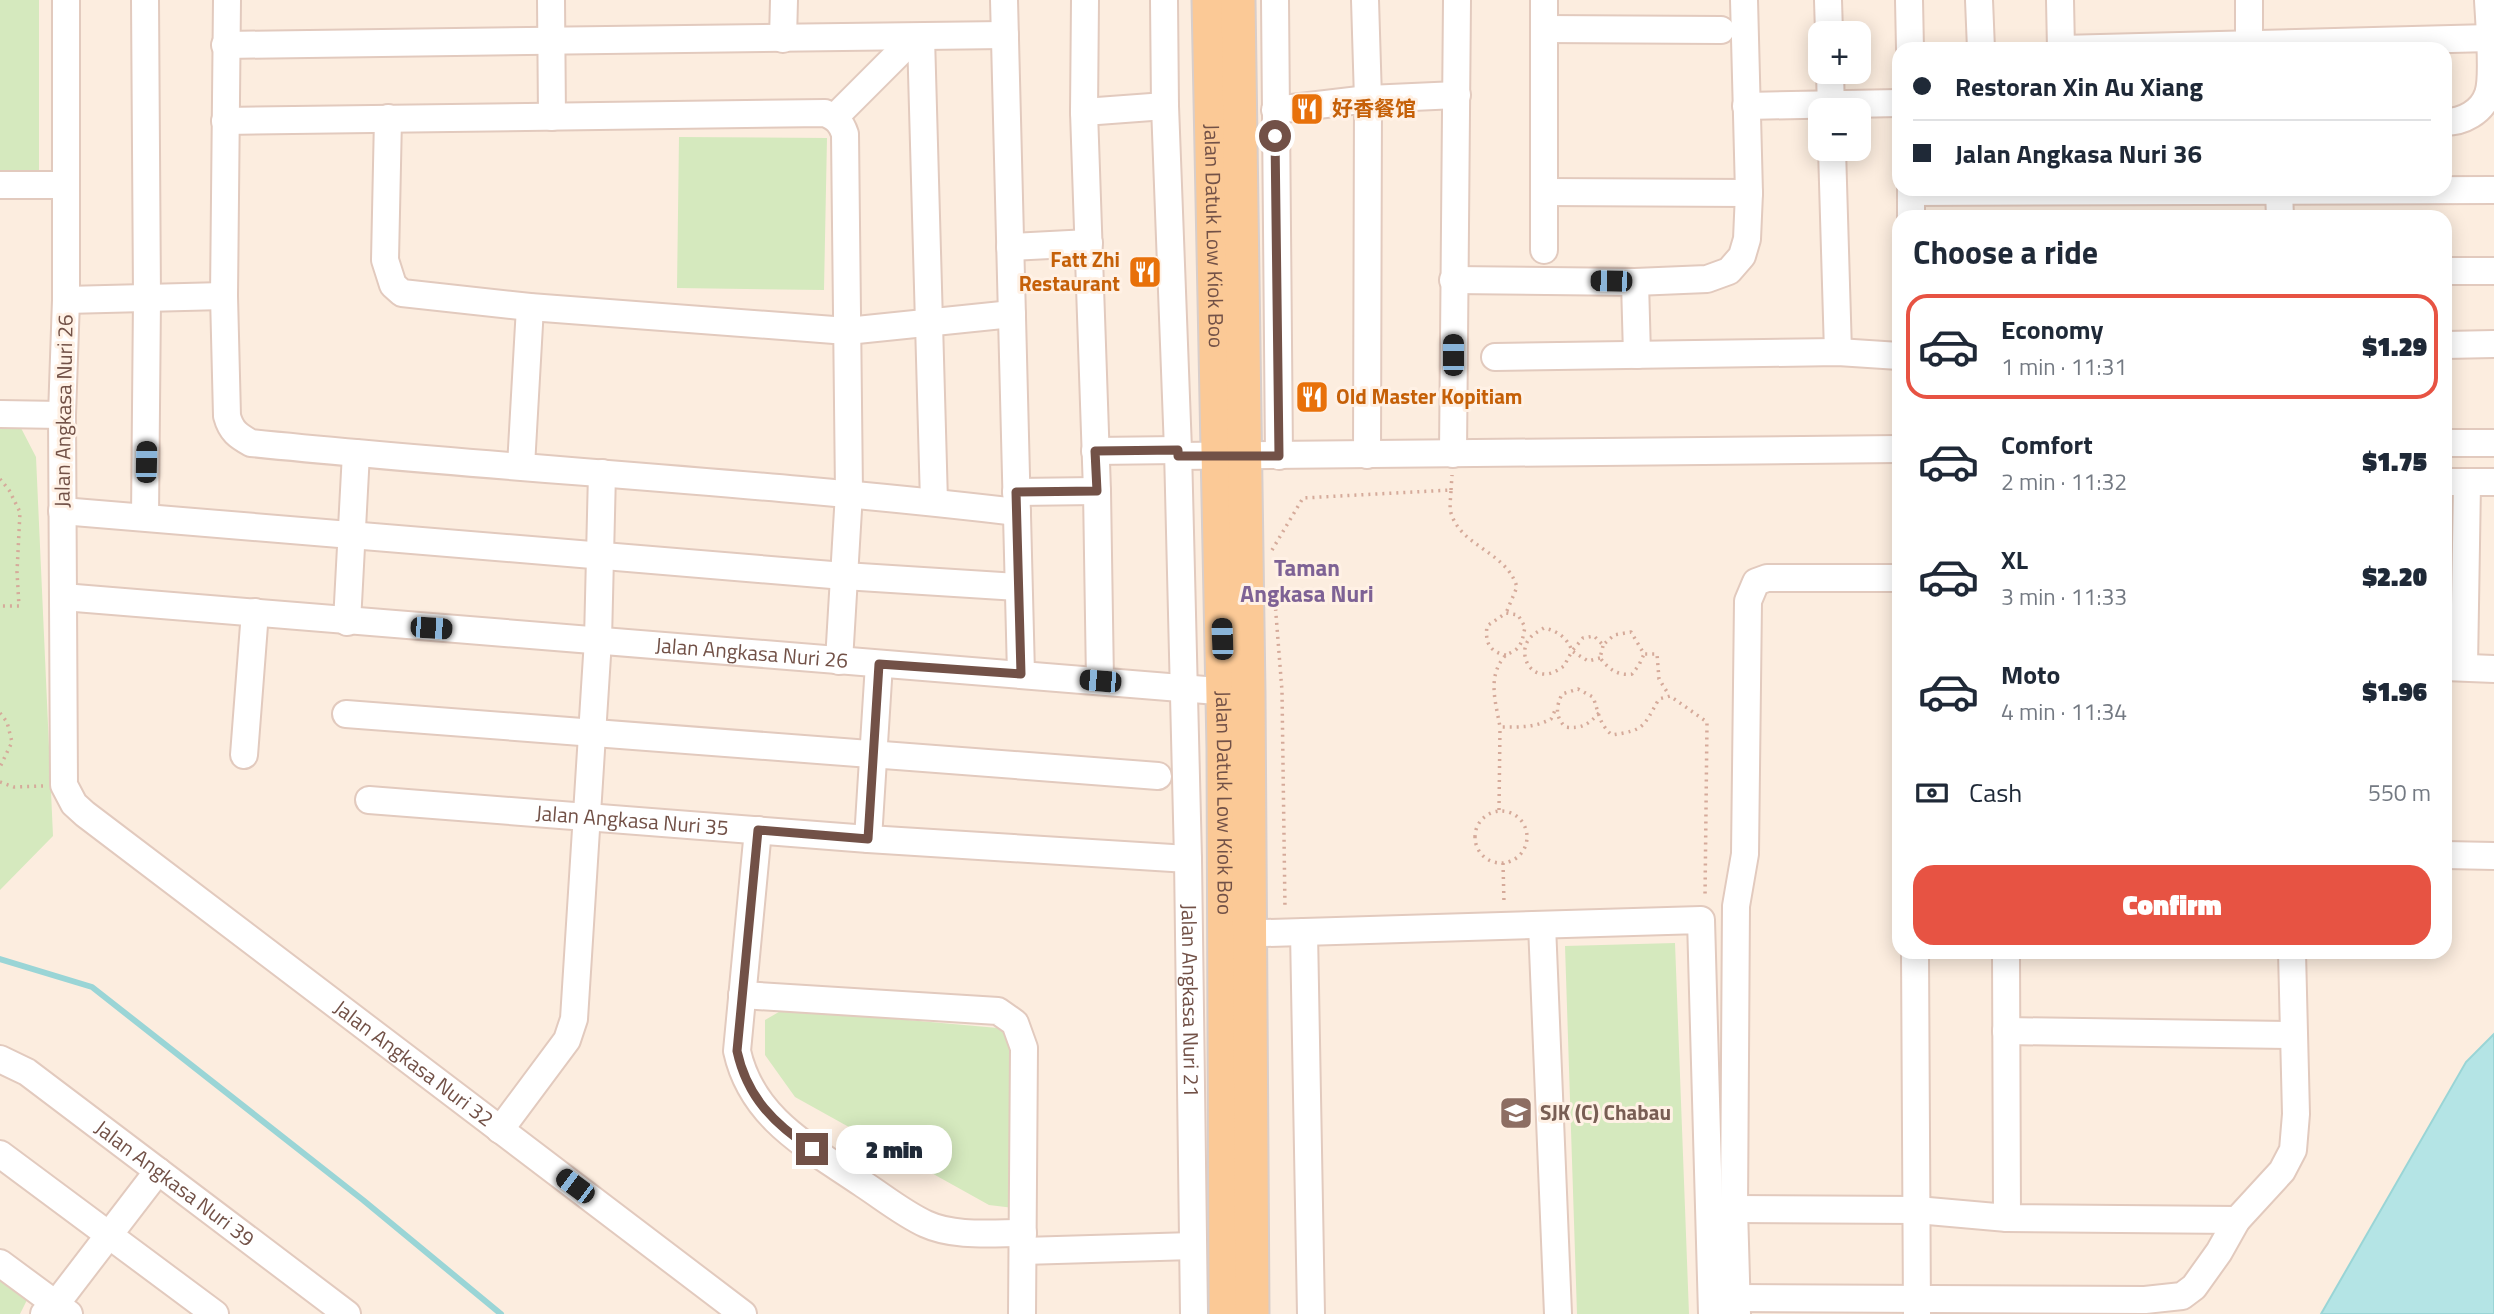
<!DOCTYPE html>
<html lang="en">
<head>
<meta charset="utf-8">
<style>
  :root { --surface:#fff; --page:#f6f6f7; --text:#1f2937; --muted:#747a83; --line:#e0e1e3; --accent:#e75343 }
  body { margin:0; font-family:"Titillium Web","Noto Sans SC",sans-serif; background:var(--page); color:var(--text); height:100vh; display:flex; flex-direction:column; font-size:26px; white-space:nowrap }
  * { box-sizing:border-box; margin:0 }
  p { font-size:23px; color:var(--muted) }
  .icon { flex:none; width:38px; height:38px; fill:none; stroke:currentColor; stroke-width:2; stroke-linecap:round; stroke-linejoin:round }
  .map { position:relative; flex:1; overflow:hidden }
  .details { position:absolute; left:1892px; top:210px; width:560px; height:749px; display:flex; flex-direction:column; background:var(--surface); border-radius:21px; box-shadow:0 4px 18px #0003 }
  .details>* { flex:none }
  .banner { position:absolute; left:1892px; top:42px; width:560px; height:154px; border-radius:21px; box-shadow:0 4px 18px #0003; display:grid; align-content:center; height:154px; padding:0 21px; background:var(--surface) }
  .buttons { position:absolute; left:1808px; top:21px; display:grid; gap:14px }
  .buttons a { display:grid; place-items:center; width:63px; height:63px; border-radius:14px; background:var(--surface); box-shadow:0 4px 18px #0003; font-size:35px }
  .end { position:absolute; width:32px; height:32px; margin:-16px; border:9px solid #725147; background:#fff; box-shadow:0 0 0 4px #fff }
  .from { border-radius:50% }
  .bubble { position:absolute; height:49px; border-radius:21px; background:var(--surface); box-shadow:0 4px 18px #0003; font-size:23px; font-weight:800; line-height:49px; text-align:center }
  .car { position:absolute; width:21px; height:42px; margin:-21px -10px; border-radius:9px; box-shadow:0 0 5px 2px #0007; background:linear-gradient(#222 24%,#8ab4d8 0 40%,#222 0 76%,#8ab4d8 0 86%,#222 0) }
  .banner b { display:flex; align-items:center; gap:24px; height:66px; font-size:26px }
  .banner b+b { border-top:2px solid var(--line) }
  .banner i { width:18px; height:18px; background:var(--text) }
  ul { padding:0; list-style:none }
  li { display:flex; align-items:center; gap:21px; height:105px; margin:0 14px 10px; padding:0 7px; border:4px solid transparent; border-radius:21px }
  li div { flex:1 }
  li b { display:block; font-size:26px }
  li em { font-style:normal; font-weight:800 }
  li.current { border-color:var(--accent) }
  li>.icon { width:63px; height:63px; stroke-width:1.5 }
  h2 { padding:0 21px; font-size:32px; line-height:84px }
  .pay { display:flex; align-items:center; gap:18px; height:77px; padding:0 21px; font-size:26px }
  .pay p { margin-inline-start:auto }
  .primary-button { display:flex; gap:14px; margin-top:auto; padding:14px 21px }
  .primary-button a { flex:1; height:80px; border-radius:21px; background:var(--accent); color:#fff; font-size:28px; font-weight:800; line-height:80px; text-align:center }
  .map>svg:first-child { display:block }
</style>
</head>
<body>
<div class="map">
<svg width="2494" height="1314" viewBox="0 0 2494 1314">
  <rect width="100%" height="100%" fill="#fceddf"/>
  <path fill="#d5e9be" d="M0 0H39V172H0Z
    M679 137 827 138 824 290 677 288Z
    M21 428 36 457 53 836 0 890V429Z
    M1675 943 1689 1314H1577L1565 946Z
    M784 1009 1009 1029 1022 1209 989 1205 795 1097 765 1055V1020Z
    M0 1278 28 1298 20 1314H0Z"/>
  <path fill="#b4e4e5" stroke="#9ad5d6" stroke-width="2" d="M2494 1034V1314H2321L2466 1062Z"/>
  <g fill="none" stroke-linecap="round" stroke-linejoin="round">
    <path stroke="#9ad5d6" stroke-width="6" d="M0 959 92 987 363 1200 501 1314"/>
    <defs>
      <g id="minor">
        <path id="s1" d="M66 0V300L62 415 64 785 74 804 85 814 743 1314"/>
        <path d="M227 0 224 296 227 416C231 431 238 436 251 443 506 469 763 482 1017 512"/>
        <path d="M551 0 552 117"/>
        <path d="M1004 0 1021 674"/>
        <path d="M1085 0 1084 112 1097 491 1100 681"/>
        <path id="s2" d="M1164 0 1165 106 1178 450 1188 859 1194 1314"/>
        <path d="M1275 0 1279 456"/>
        <path d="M1365 0 1368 99 1367 455"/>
        <path d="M1544 0V250"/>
        <path d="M1828 0 1829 33"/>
        <path d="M1909 0 1910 49"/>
        <path d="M1979 0 1981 49"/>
        <path d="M2060 0 2061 49"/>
        <path d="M1544 29 1721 30"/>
        <path d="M921 37 934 502"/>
        <path d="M783 39 784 0"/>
        <path d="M225 45 1005 35"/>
        <path d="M2061 49 2490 38"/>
        <path d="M2249 49V0"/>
        <path d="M1830 72 1831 110"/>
        <path d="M1746 106 1899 103"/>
        <path d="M1275 110 1368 99 1457 95"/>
        <path d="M1084 112 1165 106"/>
        <path d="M835 117 915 37"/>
        <path d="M388 118 385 260 393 285 402 293 530 307 847 331 1012 314"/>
        <path d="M225 121 825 113C836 118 841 122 845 134L849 493 839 661"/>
        <path d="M2445 122C2463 122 2482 112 2488 94 2494 78 2489 20 2488 0"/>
        <path d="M1832 149 1838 352"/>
        <path d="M0 185H66"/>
        <path d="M1911 189V217"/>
        <path d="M1544 192 1749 193"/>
        <path d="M1911 192 2494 190"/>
        <path d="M2279 192 2280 217"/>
        <path d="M1010 247 1089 243"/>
        <path d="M2445 271H2494"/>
        <path d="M1453 280 1635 282 1707 279 1729 271 1742 256 1747 239 1749 193 1744 0"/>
        <path d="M1635 282 1637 355"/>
        <path d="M66 300 224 296"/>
        <path d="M2445 345 2494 344"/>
        <path d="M1495 357 1838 352 1899 356"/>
        <path d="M0 414 62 415"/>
        <path d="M2445 443H2494"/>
        <path d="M1095 451 1178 450"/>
        <path d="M1453 454 1457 0"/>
        <path d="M1178 456 1899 449"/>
        <path d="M521 466 530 307"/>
        <path d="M2445 482H2494"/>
        <path d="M1016 492 1097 491"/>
        <path d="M62 511 844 576 1018 587"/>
        <path d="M145 517 147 298 145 0"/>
        <path id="s3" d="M63 597 1242 693"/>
        <path d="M347 622 356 453"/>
        <path d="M2445 667 2494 669"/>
        <path d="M2464 667 2467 483"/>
        <path d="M346 714 1158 776"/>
        <path d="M244 755 255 612"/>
        <path id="s4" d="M369 800 868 839 1188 859"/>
        <path d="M758 830 737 1051C752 1119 809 1147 863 1184 883 1197 904 1214 926 1224 954 1237 992 1233 1023 1233"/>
        <path d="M868 839 879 664"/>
        <path d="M2445 855 2494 856"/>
        <path d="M1542 925 1558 1314"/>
        <path d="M1304 932 1311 1314"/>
        <path d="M1233 934 1701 920 1712 1314"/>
        <path d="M1915 952 1917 1314"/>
        <path d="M2006 952 2007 1218"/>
        <path d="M742 995 998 1011 1015 1023 1024 1048 1022 1314"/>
        <path d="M2006 1031 2293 1035"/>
        <path id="s5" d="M0 1059 27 1072 347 1314"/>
        <path d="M500 1130 567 1040 574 1019 598 640 602 473"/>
        <path d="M0 1154 215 1314"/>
        <path d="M1734 1209 1917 1210 2007 1218 2237 1220"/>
        <path d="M1023 1251 1193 1246"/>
        <path d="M0 1263 69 1314"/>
        <path d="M1737 1298 2145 1300 2182 1296 2194 1287 2219 1252 2237 1220 2282 1171 2293 1150 2296 1114 2292 952"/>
        <path d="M44 1314 56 1304 158 1171"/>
        <path d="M1737 1314 1734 1209 1736 906 1745 854 1748 601 1756 582 1767 578H1899"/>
      </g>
      <g id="major">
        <path id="s6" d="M1209 0 1224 748 1226 1314"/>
        <path d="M1238 0 1248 693 1252 1314"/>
      </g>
    </defs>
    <use href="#minor" stroke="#e2cabe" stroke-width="30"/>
    <use href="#major" stroke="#d8cecb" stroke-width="37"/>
    <path stroke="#d5aa9a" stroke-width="3.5" stroke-dasharray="2 5" stroke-linecap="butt" d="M0 479 9 490 20 512 17 572 19 606H0
      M1451 490 1452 475
      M1272 550 1303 498 1451 490C1451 497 1449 506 1451 513 1461 547 1506 551 1517 587L1506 613
      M1275 602 1282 691 1285 909
      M1603 646 1600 658C1609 669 1617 676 1632 674L1639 665 1644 654
      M1506 655C1489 652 1485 642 1487 626L1506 613 1518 615 1525 627C1523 637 1522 646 1514 651 1509 654 1508 653 1504 657 1487 678 1496 703 1500 727 1519 727 1534 728 1551 719L1556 708
      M1600 658 1588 661 1572 651 1564 666C1558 670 1551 675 1543 674 1526 673 1519 650 1530 638 1533 634 1539 631 1544 628 1557 631 1567 637 1572 651L1583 638 1594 636 1603 645 1614 635 1631 632 1644 654H1657L1659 679 1669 695
      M0 713 7 722 12 742 0 767
      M1599 713C1588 725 1581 729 1565 727 1555 716 1556 707 1562 694L1578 689 1593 697C1599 713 1599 724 1612 735 1645 730 1643 727 1659 699L1670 696 1707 722 1705 898
      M0 782 14 787 43 786
      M1499 810 1500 727
      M1475 837a26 26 0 1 1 52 0a26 26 0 1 1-52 0Z
      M1503 863 1504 903"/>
    <use href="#minor" stroke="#fff" stroke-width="26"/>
    <use href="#major" stroke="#fbc996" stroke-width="33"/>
  </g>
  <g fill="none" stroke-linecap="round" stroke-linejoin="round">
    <path stroke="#725147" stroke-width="9" d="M812 1149C774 1124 747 1097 737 1051L758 830 868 839 879 664 1021 674 1016 492 1097 491 1095 451 1178 450V456H1279L1275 136"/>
  </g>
  <defs>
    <symbol id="restaurant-square" viewBox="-11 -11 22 22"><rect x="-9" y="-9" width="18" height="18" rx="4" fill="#e8710a" stroke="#fff1e5"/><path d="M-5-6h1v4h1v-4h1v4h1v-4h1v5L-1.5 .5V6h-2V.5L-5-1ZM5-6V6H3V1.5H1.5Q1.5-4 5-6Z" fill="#fff"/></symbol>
    <symbol id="school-square" viewBox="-11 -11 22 22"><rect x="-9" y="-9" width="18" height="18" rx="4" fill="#8d6e63" stroke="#fff1e5"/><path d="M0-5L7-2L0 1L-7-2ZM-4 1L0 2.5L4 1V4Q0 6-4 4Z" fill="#fff"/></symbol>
  </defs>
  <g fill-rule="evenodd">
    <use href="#restaurant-square" x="1288" y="90" width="38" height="38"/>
    <use href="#restaurant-square" x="1126" y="253" width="38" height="38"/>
    <use href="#restaurant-square" x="1293" y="378" width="38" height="38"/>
    <use href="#school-square" x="1497" y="1094" width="38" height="38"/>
  </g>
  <g text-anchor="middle" stroke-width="6" stroke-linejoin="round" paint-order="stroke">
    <g font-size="21" font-weight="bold" fill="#c56008" stroke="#fff1e5" text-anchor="start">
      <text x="1332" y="116">好香餐馆</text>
      <text x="1120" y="267" text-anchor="end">Fatt Zhi<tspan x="1120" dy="24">Restaurant</tspan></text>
      <text x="1336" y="404">Old Master Kopitiam</text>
    </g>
    <g font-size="21" fill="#725147" stroke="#fff1e5">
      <text dy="7" stroke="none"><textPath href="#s6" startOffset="236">Jalan Datuk Low Kiok Boo</textPath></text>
      <text transform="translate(64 411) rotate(-89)" y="7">Jalan Angkasa Nuri 26</text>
      <text dy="7" stroke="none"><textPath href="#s3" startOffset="691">Jalan Angkasa Nuri 26</textPath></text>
      <text dy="7" stroke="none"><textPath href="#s6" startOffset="803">Jalan Datuk Low Kiok Boo</textPath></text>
      <text dy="7" stroke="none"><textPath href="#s4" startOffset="264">Jalan Angkasa Nuri 35</textPath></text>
      <text dy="7" stroke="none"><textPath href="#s2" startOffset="1001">Jalan Angkasa Nuri 21</textPath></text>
      <text dy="7" stroke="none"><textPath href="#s1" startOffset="1234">Jalan Angkasa Nuri 32</textPath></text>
      <text dy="7" stroke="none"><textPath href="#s5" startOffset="215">Jalan Angkasa Nuri 39</textPath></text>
    </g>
    <g font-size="21" font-weight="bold" fill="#785e54" stroke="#fff1e5" text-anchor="start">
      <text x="1540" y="1120">SJK (C) Chabau</text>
    </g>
    <g font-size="23" font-weight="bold" fill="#7e6295" stroke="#fff1e5">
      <text x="1307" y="576">Taman<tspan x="1307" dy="26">Angkasa Nuri</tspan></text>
    </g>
  </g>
</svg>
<div class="buttons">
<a>+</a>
<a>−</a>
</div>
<i class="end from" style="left:1275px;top:136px"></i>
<i class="end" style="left:812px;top:1149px"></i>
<div class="bubble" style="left:836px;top:1125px;width:116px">2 min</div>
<i class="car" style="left:1611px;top:281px;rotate:271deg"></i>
<i class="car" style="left:1453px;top:355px;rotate:0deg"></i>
<i class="car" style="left:146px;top:462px;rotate:1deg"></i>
<i class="car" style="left:431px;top:628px;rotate:94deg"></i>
<i class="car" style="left:1222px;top:639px;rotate:358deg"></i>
<i class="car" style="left:1100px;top:681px;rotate:275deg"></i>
<i class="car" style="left:575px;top:1186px;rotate:307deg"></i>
<div class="banner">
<b><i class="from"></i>Restoran Xin Au Xiang</b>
<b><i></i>Jalan Angkasa Nuri 36</b>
</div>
<section class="details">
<h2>Choose a ride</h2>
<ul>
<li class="current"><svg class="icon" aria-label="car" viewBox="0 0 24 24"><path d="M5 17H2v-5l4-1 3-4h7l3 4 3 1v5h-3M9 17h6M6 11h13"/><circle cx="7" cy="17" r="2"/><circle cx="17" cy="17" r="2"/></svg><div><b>Economy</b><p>1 min · 11:31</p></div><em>$1.29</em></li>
<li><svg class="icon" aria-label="car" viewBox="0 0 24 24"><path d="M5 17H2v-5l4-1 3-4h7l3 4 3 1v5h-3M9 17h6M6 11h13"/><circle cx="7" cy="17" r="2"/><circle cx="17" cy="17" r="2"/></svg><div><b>Comfort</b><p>2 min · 11:32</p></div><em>$1.75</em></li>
<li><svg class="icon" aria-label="car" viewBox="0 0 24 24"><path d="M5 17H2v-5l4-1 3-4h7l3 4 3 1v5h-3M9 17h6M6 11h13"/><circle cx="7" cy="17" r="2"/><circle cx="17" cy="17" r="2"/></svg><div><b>XL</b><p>3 min · 11:33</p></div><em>$2.20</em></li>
<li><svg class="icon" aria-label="car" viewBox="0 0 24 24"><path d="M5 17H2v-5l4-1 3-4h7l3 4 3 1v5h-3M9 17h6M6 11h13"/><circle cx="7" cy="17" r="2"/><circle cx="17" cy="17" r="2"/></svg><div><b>Moto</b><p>4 min · 11:34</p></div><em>$1.96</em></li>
</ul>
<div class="pay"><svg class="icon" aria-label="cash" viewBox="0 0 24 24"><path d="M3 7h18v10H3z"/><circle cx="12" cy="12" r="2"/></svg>Cash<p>550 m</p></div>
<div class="primary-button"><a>Confirm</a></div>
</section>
</div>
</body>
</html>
